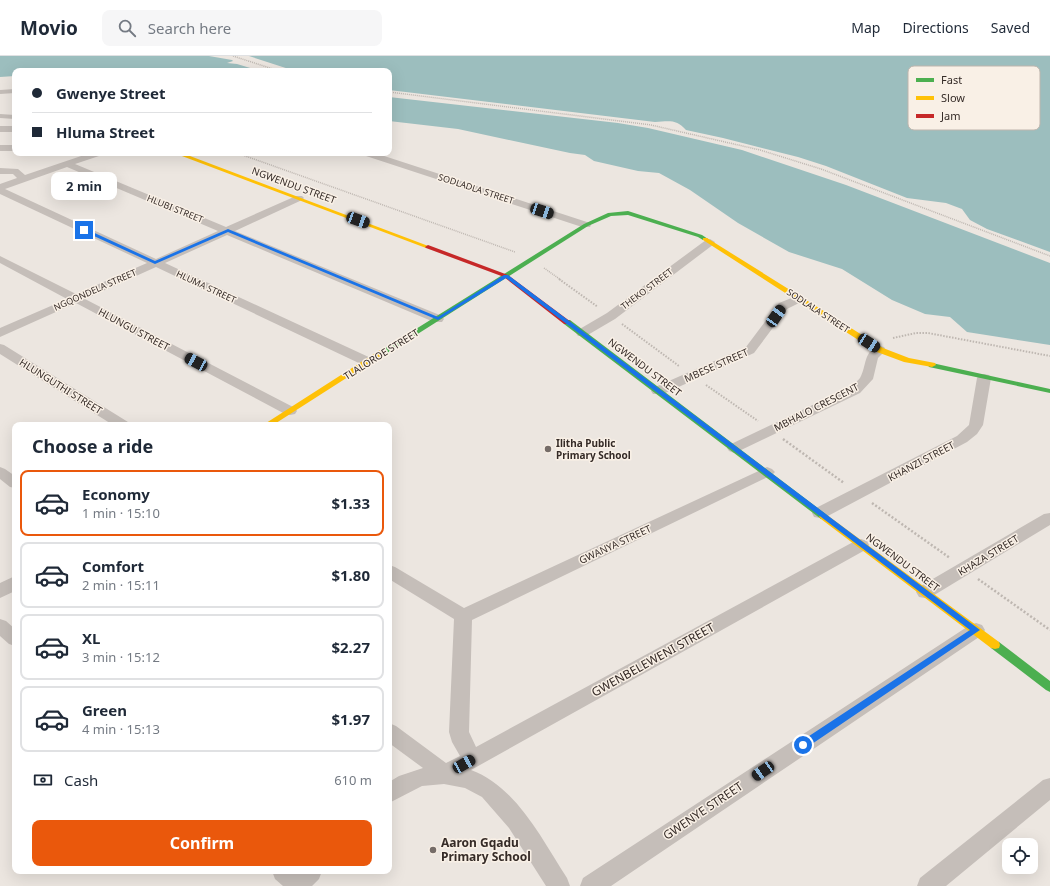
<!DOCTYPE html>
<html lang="en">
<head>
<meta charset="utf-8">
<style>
  :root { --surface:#fff; --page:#f6f6f7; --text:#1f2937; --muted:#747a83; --line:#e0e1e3; --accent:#ea580c }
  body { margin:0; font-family:"Noto Sans",sans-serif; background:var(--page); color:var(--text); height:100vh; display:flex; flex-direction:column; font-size:15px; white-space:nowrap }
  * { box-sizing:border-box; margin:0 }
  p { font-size:13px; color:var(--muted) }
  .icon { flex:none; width:22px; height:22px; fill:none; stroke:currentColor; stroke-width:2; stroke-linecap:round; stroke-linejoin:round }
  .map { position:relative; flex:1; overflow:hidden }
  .panel { position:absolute; left:12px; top:366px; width:380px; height:452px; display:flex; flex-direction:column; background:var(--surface); border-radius:8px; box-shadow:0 4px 16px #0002 }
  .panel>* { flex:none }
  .guide { position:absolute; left:12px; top:12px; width:380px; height:88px; border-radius:8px; box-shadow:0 4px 16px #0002; display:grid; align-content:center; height:88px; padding:0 20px; background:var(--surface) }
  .buttons { position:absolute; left:1002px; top:782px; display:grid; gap:8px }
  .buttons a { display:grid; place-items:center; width:36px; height:36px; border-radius:8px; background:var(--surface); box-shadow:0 4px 16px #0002; font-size:20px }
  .end { position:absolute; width:18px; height:18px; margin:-9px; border:5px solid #1a73e8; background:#fff; box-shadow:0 0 0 2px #fff }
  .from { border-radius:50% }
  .bubble { position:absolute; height:28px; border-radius:8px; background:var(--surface); box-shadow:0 4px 16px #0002; font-size:13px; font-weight:700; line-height:28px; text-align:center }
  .car { position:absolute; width:12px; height:24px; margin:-12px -6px; border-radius:5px; box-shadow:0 0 3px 1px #0007; background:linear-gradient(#222 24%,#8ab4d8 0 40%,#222 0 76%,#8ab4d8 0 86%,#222 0) }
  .guide b { display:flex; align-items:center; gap:14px; height:38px; font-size:15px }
  .guide b+b { border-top:1px solid var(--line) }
  .guide i { width:10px; height:10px; background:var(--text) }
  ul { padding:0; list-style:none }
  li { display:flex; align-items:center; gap:12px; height:66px; margin:0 8px 6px; padding:0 12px; border:2px solid var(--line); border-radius:8px }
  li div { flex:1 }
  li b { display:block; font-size:15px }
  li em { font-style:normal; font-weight:700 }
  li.on { border-color:var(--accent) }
  li>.icon { width:36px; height:36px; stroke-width:1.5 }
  h2 { padding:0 20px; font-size:18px; line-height:48px }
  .pay { display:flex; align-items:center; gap:10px; height:44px; padding:0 20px; font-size:15px }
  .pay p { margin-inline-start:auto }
  .primary-button { display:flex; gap:8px; margin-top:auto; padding:8px 20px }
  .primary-button a { flex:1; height:46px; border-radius:8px; background:var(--accent); color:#fff; font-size:16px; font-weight:700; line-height:46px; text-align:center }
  header { display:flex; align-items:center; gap:24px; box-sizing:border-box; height:56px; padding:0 20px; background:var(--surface); border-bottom:1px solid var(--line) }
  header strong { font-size:19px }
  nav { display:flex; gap:22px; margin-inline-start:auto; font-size:14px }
  .search { width:280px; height:36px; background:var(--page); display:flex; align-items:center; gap:10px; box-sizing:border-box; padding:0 14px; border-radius:8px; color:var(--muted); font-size:15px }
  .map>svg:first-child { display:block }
</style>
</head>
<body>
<header>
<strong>Movio</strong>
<div class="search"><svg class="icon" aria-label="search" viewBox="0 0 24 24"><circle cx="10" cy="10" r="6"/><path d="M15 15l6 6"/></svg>Search here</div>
<nav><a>Map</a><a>Directions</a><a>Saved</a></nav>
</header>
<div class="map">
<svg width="1050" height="830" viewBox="0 0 1050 830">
  <rect width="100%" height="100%" fill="#ece6e0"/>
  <path fill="#9cbebe" d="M0 0H209L232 4 233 5 227 7 237 8 260 15H15V20L0 21Z
    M249 0H1050V196L987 173 970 164 962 153 946 147 907 142 826 110 798 101 723 82 686 74C677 63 669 65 655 66L389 34V15H295Z
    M389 41 618 67 648 72 742 94 846 129 1050 207V289L967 276 950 261 925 258 892 244 842 213 789 196 738 167 690 134 659 117 638 115 594 105 585 99 570 97 458 73 389 65Z"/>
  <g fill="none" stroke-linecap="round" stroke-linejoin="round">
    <path stroke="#beb7b1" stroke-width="1.5" stroke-dasharray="1 1" stroke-linecap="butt" d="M233 0 279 15
      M389 36 651 69 760 94 821 113 1050 200
      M237 97 515 196
      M544 212 561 224"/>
    <path stroke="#beb7b1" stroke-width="2" stroke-dasharray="1.5 1.5" stroke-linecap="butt" d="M559 223 598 251
      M622 268 679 310
      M893 282 916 277H928L1050 300
      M706 329 758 365"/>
    <path stroke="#beb7b1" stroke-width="2.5" stroke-dasharray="2 2" stroke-linecap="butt" d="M783 383 844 427
      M872 447 950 502
      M978 523 1050 574"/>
    <path fill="#c5beb9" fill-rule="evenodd" d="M15 33V37L0 38V34Z
      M0 58 15 59V63L0 62Z
      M0 70H15V76H0Z
      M0 89H15V95H0Z
      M90 97H103L102 99 75 108 226 171 296 140H302L304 142 302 144 235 175 442 260 444 263 442 266H434L227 179 165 207 373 303 374 306 373 309H363L156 211 85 243 295 352 297 355 295 358 290 359 285 358 76 247 0 281V272L67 243 0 207V200L76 238 147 207 0 138V128L17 122 13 118H0V112L18 113 25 119ZM67 111 218 175 156 203 5 133Z
      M362 97H375L590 167 591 169 590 171H582L363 99Z
      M710 183 715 186 714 188 615 263 586 280H578L576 277 578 274 607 257 706 184Z
      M799 239 803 241 805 243 803 245 787 253 754 297 663 338H653L651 335 653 332 746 291 779 247Z
      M0 288 4 289 128 366 130 369H113L0 298Z
      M880 290 884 291 886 294 878 302 873 323 860 337 739 395 734 397 729 395 727 392 729 389 850 331C853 328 858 325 860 322 867 310 863 294 880 290Z
      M984 318 989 319 991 322 983 369 977 378 967 386 826 461 820 462 814 461 812 457 814 453 957 380 969 369 977 322 979 319Z
      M0 411 5 413 15 420V432L10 431 0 423Z
      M767 411 772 413 775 416 772 419 472 564 469 676 476 691 855 485 861 483 867 485 869 489 867 493 471 714C517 731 542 784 567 822L570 830H546L509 772 482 741 465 732 444 728 422 730 389 747V726L399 720 423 712 389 687V667L396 670 446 707 460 700 452 686 449 676 454 563 389 523V509L395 511 464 552Z
      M1050 457V469L931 541 925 542 919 541 916 536 919 531 1044 458Z
      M15 520V535L0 542V527Z
      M0 563 6 565 15 573V590L9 588 0 580Z
      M976 567 982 569 985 574 982 579 611 830H580L583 822 970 569Z
      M1050 722V744L946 830H917L920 822 1043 724Z
      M272 815H322L319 823 312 830H283L275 823Z"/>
    <path fill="#4caf50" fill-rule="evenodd" d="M628 155 702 179 708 183 703 184 698 181 628 159 611 160 588 170 386 298H380L379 296 584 168 608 157Z
      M564 264H570L827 459 829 461 827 463H821L564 268Z
      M929 307H932L1050 333V337L929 311 928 309Z
      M995 585 999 586 1050 625V636L1046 634 991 592 990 589 991 586Z"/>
    <path fill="#ffc107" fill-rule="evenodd" d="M174 97H182L431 191 426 192Z
      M703 182H707L883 292 909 302 935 307 936 309 932 311 904 306 877 296 703 184Z
      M380 294H386L387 296 273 369H263Z
      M824 458 827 459 999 586 1000 589 999 592 995 593 991 592 821 463 819 461 821 459Z"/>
    <path fill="#c62828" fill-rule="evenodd" d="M428 189 508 219 571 266 570 268H564L504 221 426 192 425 191Z"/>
  </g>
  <path fill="#1a73e8" d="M83 173H86L155 205 228 173 438 261 504 219H508L980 574 806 692H800L799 689 800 686 970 574 506 222 438 264 228 176 155 208 83 175Z"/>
  <g fill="#756c68" stroke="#f9f0e6" stroke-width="1.5">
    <circle cx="548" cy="393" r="4"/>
    <circle cx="433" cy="794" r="4"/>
  </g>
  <g text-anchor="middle" stroke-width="3" stroke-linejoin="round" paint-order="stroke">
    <g font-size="9" fill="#352b27" stroke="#f9f0e6">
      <text transform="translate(476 133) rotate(18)" y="3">SODLADLA STREET</text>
      <text transform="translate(175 153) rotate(22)" y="3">HLUBI STREET</text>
      <text transform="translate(206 231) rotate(25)" y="3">HLUMA STREET</text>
      <text transform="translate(647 233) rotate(-37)" y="3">THEKO STREET</text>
      <text transform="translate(95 234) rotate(-24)" y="3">NGQONDELA STREET</text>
      <text transform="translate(818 255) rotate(33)" y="3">SODLALA STREET</text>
    </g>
    <g font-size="10" fill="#352b27" stroke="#f9f0e6">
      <text transform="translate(294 129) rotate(20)" y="4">NGWENDU STREET</text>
      <text transform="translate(134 273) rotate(28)" y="4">HLUNGU STREET</text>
      <text transform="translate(381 298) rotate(-32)" y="4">TLALOROE STREET</text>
      <text transform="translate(716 309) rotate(-24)" y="4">MBESE STREET</text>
      <text transform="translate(645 311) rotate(37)" y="4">NGWENDU STREET</text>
      <text transform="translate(61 330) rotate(32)" y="4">HLUNGUTHI STREET</text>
      <text transform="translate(816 351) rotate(-27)" y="4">MBHALO CRESCENT</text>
      <text transform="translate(921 405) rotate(-28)" y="4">KHANZI STREET</text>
      <text transform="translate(615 488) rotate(-25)" y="4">GWANYA STREET</text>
      <text transform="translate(988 499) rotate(-31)" y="4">KHAZA STREET</text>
      <text transform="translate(903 506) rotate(37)" y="4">NGWENDU STREET</text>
    </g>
    <g font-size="10" font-weight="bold" fill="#352b27" stroke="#f9f0e6" text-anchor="start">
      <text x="556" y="391">Ilitha Public<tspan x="556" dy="12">Primary School</tspan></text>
    </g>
    <g font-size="12" fill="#352b27" stroke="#f9f0e6">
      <text transform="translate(653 604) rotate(-29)" y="4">GWENBELEWENI STREET</text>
      <text transform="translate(703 755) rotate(-34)" y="4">GWENYE STREET</text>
    </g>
    <g font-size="12" font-weight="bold" fill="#352b27" stroke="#f9f0e6" text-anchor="start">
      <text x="441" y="791">Aaron Gqadu<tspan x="441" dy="14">Primary School</tspan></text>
    </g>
  </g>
  <rect x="908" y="10" width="132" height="64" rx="6" fill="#f9f0e6" stroke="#beb5ad" stroke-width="1"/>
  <rect x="916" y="22" width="18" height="4" fill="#4caf50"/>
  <rect x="916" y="40" width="18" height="4" fill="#ffc107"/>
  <rect x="916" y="58" width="18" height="4" fill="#c62828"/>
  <g font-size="11" fill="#352b27">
    <text x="941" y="28">Fast</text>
    <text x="941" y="46">Slow</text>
    <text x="941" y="64">Jam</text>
  </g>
</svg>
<div class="buttons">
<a><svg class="icon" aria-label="locate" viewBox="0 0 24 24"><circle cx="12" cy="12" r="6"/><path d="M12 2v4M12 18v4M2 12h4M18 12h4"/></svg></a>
</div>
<i class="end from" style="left:803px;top:689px"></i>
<i class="end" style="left:84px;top:174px"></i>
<div class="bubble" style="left:51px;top:116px;width:66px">2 min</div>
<i class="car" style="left:542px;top:155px;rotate:108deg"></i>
<i class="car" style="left:358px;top:164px;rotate:110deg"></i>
<i class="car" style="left:776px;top:260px;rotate:35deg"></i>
<i class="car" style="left:869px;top:287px;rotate:123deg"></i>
<i class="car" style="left:196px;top:306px;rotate:298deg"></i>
<i class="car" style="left:464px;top:708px;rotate:61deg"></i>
<i class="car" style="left:763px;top:715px;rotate:236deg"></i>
<div class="guide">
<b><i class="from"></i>Gwenye Street</b>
<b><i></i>Hluma Street</b>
</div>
<section class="panel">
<h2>Choose a ride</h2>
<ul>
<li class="on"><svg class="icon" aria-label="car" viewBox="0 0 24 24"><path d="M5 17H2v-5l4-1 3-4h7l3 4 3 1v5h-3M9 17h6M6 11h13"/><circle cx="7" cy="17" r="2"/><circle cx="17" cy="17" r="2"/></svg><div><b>Economy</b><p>1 min · 15:10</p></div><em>$1.33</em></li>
<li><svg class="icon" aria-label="car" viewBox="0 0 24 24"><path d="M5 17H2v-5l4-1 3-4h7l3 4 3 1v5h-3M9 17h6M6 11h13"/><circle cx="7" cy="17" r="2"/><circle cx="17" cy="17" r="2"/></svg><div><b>Comfort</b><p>2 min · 15:11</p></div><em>$1.80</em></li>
<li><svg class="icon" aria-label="car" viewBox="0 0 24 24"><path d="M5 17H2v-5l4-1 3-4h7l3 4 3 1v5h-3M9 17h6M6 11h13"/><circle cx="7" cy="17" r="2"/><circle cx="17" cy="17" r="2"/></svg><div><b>XL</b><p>3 min · 15:12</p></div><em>$2.27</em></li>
<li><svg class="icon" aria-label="car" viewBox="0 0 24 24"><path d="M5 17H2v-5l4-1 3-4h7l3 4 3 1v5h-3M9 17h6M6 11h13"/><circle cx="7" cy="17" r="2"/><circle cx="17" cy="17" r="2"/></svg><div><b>Green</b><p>4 min · 15:13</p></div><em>$1.97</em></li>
</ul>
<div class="pay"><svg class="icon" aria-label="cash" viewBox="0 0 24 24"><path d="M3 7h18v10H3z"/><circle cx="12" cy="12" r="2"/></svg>Cash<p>610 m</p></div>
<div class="primary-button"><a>Confirm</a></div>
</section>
</div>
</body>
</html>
